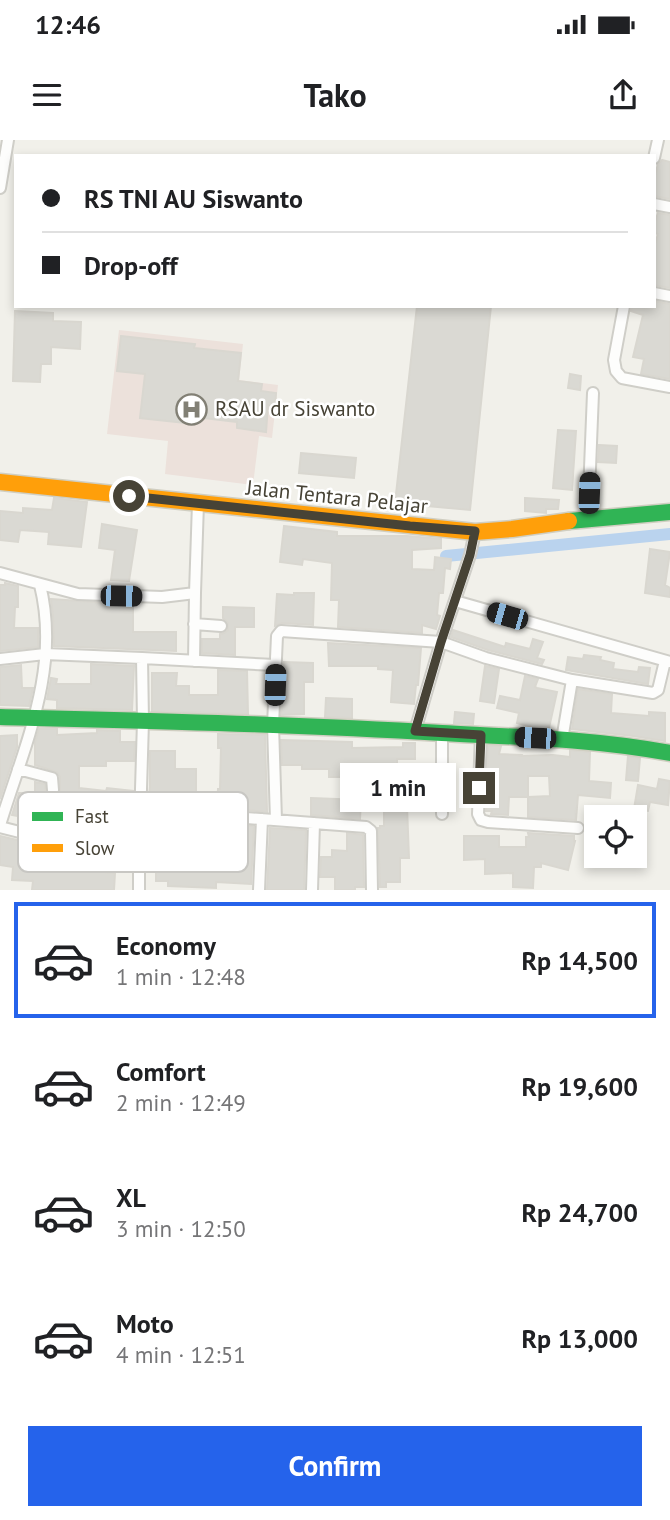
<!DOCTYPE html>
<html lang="en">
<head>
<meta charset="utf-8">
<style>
  :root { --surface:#fff; --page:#f6f6f6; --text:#202124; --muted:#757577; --line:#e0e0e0; --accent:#2563eb }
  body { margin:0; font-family:"PT Sans",sans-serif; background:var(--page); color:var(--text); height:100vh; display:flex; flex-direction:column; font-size:26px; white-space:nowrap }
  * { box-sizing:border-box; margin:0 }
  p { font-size:23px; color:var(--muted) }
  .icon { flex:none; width:38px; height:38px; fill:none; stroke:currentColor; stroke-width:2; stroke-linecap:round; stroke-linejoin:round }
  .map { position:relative; height:750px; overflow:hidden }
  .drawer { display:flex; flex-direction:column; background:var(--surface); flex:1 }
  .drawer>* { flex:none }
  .top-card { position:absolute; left:14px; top:14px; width:642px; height:154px; border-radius:0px; box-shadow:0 4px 10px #0003; display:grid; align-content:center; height:154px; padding:0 28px; background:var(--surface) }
  .tools { position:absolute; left:584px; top:665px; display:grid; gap:14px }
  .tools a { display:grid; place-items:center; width:63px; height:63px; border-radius:0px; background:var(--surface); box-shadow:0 4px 10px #0003; font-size:35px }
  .end { position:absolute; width:32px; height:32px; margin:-16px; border:9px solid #474336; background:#fff; box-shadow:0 0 0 4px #fff }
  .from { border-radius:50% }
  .bubble { position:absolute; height:49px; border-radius:0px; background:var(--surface); box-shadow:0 4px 10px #0003; font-size:23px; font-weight:700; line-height:49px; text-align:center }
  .car { position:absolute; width:21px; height:42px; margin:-21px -10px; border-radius:9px; box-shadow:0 0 5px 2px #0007; background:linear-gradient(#222 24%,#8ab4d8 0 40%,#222 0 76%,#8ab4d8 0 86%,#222 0) }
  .top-card b { display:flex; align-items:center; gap:24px; height:66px; font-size:26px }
  .top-card b+b { border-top:2px solid var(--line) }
  .top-card i { width:18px; height:18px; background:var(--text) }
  ul { padding:12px 0 0; list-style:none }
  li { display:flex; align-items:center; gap:21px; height:116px; margin:0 14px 10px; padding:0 14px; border:4px solid transparent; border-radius:0px }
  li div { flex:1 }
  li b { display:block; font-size:26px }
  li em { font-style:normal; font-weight:700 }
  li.current { border-color:var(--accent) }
  li>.icon { width:63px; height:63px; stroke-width:1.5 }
  .button { display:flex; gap:14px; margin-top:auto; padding:14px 28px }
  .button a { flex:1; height:80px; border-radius:0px; background:var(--accent); color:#fff; font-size:28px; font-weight:700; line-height:80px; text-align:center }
  .status { display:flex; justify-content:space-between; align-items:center; height:49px; padding:0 35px; background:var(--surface); direction:ltr }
  .status svg { height:19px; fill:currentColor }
  header { display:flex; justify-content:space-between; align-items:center; height:91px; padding:0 28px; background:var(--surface); font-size:32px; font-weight:700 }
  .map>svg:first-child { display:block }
</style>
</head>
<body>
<div class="status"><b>12:46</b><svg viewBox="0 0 49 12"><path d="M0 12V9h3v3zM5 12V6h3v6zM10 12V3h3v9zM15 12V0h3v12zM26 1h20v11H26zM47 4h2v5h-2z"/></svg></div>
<header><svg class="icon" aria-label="menu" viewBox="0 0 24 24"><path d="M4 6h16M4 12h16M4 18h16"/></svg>Tako<svg class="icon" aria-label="share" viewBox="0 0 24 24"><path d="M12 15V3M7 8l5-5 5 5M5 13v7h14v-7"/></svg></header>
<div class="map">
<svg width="670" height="750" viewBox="0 0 670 750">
  <rect width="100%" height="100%" fill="#f1f0ea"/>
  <path fill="#ece1db" d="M119 190 243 204 239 240 278 245 272 298 259 296 253 345 165 334 168 301 107 294Z"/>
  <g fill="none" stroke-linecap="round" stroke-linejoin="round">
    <path stroke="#bad3ee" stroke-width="12" d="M446 416 670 394"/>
  </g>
  <path fill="#dad9d3" stroke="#d9d7d0" stroke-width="2" fill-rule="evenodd" d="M662 20 670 22V59L654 56V39L658 24Z
    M658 73 670 75V148L654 145V107L658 94 654 93V84Z
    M654 161 670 164V239L641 234 644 219 633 217 643 175 631 171 632 166H654Z
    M417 166H491L470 370 395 363Z
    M15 171 53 173V181L81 182 80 209 51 207V224H41L40 242 13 241Z
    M121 196 195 204 194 208 241 213 238 241 262 244 261 251 276 253 275 266 268 265 266 292 237 288V282L195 277 194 284 140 278 145 234 117 231Z
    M570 234 581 236 580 250 568 248Z
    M558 290 576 291 572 350 553 348Z
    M599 305 617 306 616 323 598 322Z
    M301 313 356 318 354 338 299 333Z
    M54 358 87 362 81 407 48 404 49 392 20 390 18 402 0 400V371L23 373V368L52 370Z
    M525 358 559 360 558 369H546V373L525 371Z
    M102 384 137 390 129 441 111 440 115 410 99 408Z
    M284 386 337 392V396H407L441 399V408L412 410V429L434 430 435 417 451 419 450 429 445 428 443 453H439L437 475 440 476 436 489 422 485V493L338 487 339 460H331L332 423 303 419 302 425 280 422Z
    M650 409 670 412 665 445 670 448V457L645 453Z
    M5 443 18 446V467H15L14 488H38V507L0 511V445H5Z
    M294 453H314L313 485 282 483 275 486 277 454 294 455Z
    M51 459 108 463V465H133V492H176V511L54 506 53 476Z
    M223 467 254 468V487H235V515L202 513V499H220V494L224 493 228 490V483L223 478Z
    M453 490 505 507 506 503 530 509 533 499 543 502 537 518 544 520 542 524 488 510 451 497Z
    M328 503 421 508 418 545H416L414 564 391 562 393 530 378 529V526H329Z
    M584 515 601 517 600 520 614 523 613 529 638 532 639 527 650 528 648 544 566 530 568 517 583 519Z
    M284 522 313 523V542H304V574L281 575Z
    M91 524 134 526 132 570 57 568V560L47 559 51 538 57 539 56 544H91Z
    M21 525 22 548H33L29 566 0 565V527Z
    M485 526 499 529 494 563 480 561Z
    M218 530 247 531 248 574 152 571V533H177L176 546H189V555H218Z
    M525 536 538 539 535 547 537 548 557 552 549 588 533 587 517 583 519 573 497 568 500 556 520 560Z
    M578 549 612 554 611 573 649 576V572L665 573V601L633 596 572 589Z
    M326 558 352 559V578L325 577Z
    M455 572 474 574 473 584 454 583Z
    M39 589H57V595L97 593V590L120 591V602H135L134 621H106V626H79V648L106 651 107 648 133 651 131 710 102 705 103 701 68 696 33 687 34 679 12 675 19 653H35V642L45 644 46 654 50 657H57L60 653V637L57 632 35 625V602Z
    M218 594 265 595 267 672 246 670V666L217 665 218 649H220L221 608H218Z
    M17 595V607L0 659V596Z
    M281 600 352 602V608L403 607V603H415V619H397V640L421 639 422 666H407L409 718H400V742H386V747H380L378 688H380V686H384V662H381V639H356V637H329V629H302V625H282Z
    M488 606H501L499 614 521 615 520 616 553 615 570 617V610L590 612 589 641 611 643 610 658 578 655 576 680 528 677V657H509L508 675 491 674 492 671H486ZM528 636H549L550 656 528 657Z
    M150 611H175V629H196V663H180V665L148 663 150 647Z
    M628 616 640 618 638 641 626 640Z
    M659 639 670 641 668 665 650 662 648 671 634 669 638 645 657 649Z
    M311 658 361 660 360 679 311 675Z
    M162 679 192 683V685L205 686V693L229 695V688H245V686H254L251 744 216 742V748L168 746V741H156V728L165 729 169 695 161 694Z
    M270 688 306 690 304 750H267Z
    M347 693 363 695 364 747H355V750H335V737H320L321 717H332V710L347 711Z
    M528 693 574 696V701H575L568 730 541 723V727H534L533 748 513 747V733L485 734V719L464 720V696H499V707H526V697H529Z
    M0 696 30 703 29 716H47V727L73 728 74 724 95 725 94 731 115 733 114 750H32L33 741 12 740 13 727 0 725Z"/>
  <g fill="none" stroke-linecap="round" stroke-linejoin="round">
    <defs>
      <path id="street" d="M654 18 658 0
        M0 48 8 0
        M654 64 670 67
        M654 153 670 156
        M624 166 614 220 616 231 622 238 670 247
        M588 378 593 253
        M0 433 78 454 162 457 195 453 198 363
        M455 461 670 522
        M194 484 221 486
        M0 519 45 514 142 518 275 525
        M194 521 195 453
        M572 540 653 553 658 550 665 521
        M415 591 441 502 470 415 475 392
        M481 595 478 674 481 680 488 682 578 688
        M18 629 52 638 53 650
        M141 670 366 687 371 691 372 750
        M442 674V593
        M276 680 273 585 277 496 281 491 441 502 486 518 572 540 562 600
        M0 685C24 606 61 529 40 445
        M0 687 127 719 139 717 143 581 142 518
        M139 717V750
        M259 750 262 679
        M312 750 314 683"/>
      <path id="fast" d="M569 381 670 372
        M0 577C147 581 295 584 442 593 518 597 595 599 670 613"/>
      <path id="slow" d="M0 342 475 392 512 389 569 381"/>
    </defs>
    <use href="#street" stroke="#cfcec8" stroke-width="14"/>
    <use href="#fast" stroke="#d0cec1" stroke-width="19"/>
    <use href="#slow" stroke="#d0cec1" stroke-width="19"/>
    <use href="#street" stroke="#fdfdfc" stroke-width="10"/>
    <use href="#fast" stroke="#30b455" stroke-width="16"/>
    <use href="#slow" stroke="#ff9f0a" stroke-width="16"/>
  </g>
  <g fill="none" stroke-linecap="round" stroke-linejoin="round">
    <path stroke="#474336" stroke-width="9" d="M129 356 410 386 475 391 470 415 441 502 415 591 481 595 479 648"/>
  </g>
  <defs>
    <symbol id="hospital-ring" viewBox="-11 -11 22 22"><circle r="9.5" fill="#fff" stroke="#828075" stroke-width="1.5"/><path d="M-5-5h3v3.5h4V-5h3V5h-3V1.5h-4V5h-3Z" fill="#828075"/></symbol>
  </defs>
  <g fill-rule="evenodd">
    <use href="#hospital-ring" x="174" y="252" width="35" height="35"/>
  </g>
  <g text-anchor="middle" stroke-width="5" stroke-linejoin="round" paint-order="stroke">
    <g font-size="21" fill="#474336" stroke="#fff" text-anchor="start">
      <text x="215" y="276">RSAU dr Siswanto</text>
    </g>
    <g font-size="21" fill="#474336" stroke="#fff">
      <text transform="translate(337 357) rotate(6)" y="7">Jalan Tentara Pelajar</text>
    </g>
  </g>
  <rect x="18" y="652" width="230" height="80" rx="10" fill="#fff" stroke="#c8c7c3" stroke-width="2"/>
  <rect x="32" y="672" width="31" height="9" fill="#30b455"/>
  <rect x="32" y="704" width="31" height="8" fill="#ff9f0a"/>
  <g font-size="19" fill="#474336">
    <text x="75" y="683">Fast</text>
    <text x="75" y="715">Slow</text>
  </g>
</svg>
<div class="tools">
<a><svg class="icon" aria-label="locate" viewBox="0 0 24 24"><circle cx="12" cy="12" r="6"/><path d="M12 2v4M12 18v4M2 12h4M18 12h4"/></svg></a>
</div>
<i class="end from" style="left:129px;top:356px"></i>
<i class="end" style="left:479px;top:648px"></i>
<div class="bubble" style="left:340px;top:623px;width:116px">1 min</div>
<i class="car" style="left:589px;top:353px;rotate:2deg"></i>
<i class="car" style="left:121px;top:456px;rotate:91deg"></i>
<i class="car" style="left:507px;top:476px;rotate:286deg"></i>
<i class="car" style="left:275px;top:545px;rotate:2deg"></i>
<i class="car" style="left:535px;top:598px;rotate:273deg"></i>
<div class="top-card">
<b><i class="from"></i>RS TNI AU Siswanto</b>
<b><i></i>Drop-off</b>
</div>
</div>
<section class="drawer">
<ul>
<li class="current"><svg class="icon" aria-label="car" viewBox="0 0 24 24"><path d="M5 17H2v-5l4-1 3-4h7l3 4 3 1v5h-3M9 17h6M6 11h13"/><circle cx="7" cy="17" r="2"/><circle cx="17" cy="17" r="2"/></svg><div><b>Economy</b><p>1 min · 12:48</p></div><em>Rp 14,500</em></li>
<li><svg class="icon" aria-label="car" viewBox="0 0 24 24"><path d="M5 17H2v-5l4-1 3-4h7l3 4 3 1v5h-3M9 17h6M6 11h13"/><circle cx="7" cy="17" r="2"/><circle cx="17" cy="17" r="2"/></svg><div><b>Comfort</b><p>2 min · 12:49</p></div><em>Rp 19,600</em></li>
<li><svg class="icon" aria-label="car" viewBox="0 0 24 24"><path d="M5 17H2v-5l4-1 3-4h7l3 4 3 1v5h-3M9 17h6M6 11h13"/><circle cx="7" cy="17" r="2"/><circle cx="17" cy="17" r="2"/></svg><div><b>XL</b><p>3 min · 12:50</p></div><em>Rp 24,700</em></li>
<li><svg class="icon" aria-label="car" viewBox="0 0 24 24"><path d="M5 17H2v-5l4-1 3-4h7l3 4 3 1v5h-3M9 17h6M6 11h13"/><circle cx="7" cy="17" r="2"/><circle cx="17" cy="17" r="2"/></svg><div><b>Moto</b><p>4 min · 12:51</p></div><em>Rp 13,000</em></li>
</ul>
<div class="button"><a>Confirm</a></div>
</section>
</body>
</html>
